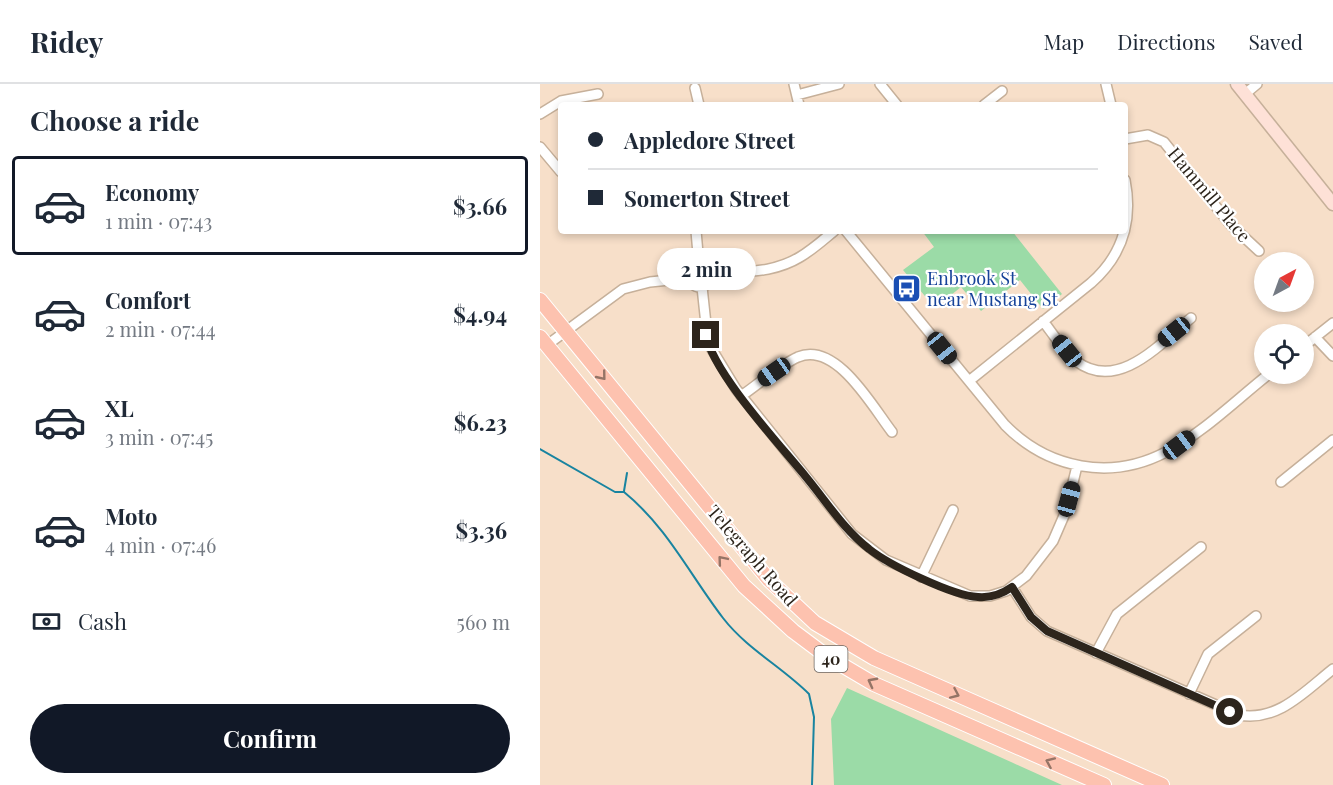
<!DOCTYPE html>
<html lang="en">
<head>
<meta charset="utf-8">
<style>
  :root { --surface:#fff; --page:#f6f6f7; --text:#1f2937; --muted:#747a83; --line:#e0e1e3; --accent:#111827 }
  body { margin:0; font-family:"Playfair Display",serif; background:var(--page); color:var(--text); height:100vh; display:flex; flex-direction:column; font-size:22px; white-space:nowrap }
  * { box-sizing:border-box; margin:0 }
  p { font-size:20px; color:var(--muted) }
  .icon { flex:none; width:33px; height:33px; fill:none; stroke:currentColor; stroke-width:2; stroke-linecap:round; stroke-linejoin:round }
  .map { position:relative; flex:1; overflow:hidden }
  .drawer { display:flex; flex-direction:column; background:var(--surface); width:540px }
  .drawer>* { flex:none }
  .hud { position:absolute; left:18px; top:18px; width:570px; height:132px; border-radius:6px; box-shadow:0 3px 9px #0003; display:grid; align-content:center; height:132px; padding:0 30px; background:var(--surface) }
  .needle { width:39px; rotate:41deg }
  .controls { position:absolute; left:714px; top:168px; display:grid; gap:12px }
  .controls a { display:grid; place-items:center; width:60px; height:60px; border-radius:50%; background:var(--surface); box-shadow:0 3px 9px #0003; font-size:30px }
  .end { position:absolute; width:27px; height:27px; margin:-14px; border:8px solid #2d251c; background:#fff; box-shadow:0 0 0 3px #fff }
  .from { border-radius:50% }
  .bubble { position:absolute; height:42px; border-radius:21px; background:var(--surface); box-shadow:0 3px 9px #0003; font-size:20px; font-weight:700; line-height:42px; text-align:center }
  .car { position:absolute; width:18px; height:36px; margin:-18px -9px; border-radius:8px; box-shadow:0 0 4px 2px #0007; background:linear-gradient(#222 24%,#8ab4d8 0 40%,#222 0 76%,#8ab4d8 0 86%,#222 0) }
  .hud b { display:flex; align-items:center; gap:21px; height:57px; font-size:22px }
  .hud b+b { border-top:2px solid var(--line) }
  .hud i { width:15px; height:15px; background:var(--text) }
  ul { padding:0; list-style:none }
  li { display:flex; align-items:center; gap:18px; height:99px; margin:0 12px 9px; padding:0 18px; border:3px solid transparent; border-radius:6px }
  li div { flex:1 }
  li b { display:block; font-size:22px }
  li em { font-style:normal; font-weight:700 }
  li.on { border-color:var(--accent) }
  li>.icon { width:54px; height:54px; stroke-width:1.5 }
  h2 { padding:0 30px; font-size:27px; line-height:72px }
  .pay { display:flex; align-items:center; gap:15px; height:66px; padding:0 30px; font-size:22px }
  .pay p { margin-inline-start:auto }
  .button { display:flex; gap:12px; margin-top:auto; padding:12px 30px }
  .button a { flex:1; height:69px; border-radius:36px; background:var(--accent); color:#fff; font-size:24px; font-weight:700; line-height:69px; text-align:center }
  header { display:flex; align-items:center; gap:36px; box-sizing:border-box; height:84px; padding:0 30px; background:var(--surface); border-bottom:2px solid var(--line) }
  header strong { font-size:28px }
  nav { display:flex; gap:33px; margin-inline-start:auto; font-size:21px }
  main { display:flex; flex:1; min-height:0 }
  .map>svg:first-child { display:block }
</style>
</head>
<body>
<header>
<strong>Ridey</strong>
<nav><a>Map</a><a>Directions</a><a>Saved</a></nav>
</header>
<main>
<section class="drawer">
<h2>Choose a ride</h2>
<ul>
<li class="on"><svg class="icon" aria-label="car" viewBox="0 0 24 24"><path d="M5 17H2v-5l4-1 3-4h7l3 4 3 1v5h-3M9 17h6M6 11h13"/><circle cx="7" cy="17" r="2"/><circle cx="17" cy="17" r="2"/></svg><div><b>Economy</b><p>1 min · 07:43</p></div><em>$3.66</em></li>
<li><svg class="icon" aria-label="car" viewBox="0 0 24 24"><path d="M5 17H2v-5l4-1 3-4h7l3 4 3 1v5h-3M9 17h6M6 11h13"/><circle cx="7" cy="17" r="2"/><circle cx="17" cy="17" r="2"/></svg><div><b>Comfort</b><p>2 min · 07:44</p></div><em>$4.94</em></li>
<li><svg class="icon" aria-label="car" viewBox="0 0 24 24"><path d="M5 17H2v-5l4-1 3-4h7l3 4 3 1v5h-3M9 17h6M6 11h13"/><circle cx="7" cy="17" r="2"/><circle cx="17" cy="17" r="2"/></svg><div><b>XL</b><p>3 min · 07:45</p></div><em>$6.23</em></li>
<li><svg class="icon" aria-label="car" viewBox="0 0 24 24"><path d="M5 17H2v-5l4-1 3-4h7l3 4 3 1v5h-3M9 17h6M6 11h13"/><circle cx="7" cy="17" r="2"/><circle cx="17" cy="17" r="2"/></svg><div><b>Moto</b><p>4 min · 07:46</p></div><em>$3.36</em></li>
</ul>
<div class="pay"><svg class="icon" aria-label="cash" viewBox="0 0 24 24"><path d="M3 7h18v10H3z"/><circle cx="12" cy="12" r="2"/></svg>Cash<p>560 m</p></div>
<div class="button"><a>Confirm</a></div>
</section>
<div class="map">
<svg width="793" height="701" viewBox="0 0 793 701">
  <rect width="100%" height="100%" fill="#f7dfc9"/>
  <path fill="#9bdba7" d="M382 147H472L522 210 503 225 480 196 441 227 421 203 395 224 363 186 394 163Z
    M307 604 522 701H294L291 635Z"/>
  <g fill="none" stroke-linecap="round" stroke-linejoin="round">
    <path stroke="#1984a0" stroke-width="2" d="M0 365 75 408H84C127 443 150 491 183 534 207 565 242 583 269 610L274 633 272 701
      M84 407 87 389"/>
    <defs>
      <path id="street" d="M254 0 259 21
        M340 0 357 21
        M566 0 571 21
        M155 4 159 21
        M705 10 717 0
        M257 11 299 0
        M444 21 462 7
        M0 30 21 17 58 10
        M585 55 608 51 624 58 690 140 719 167
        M0 63 21 88
        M156 147 159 181
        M306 147 465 341C508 385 571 397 626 368 663 349 696 316 729 290
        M149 192a11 11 0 1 1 22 0a11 11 0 1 1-22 0Z
        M171 191C202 187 232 190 260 173 272 166 283 156 294 147
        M162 203 168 259 196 305 312 450 346 476 430 512H450L466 507 486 492 513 457 526 427 537 382
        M503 237C513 250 523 266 536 277 578 309 621 259 651 234
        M775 253 793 272
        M7 261 83 205 110 198 149 194
        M764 262 793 239
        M429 297 551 199C583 171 593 137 585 96
        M201 312C219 300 238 282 258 273 296 257 332 322 352 348
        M741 398 793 356
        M381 493 413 426
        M472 503 491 533 507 547 699 631C738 638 765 607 793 585
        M556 569 577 530 661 463
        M649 610 668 570 716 532"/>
      <path id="secondary" d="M697 0 793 120"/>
      <path id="primary" d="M0 216 229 496 275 539 334 574 622 701
        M0 253 204 502 253 547 285 571 334 600 564 701"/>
    </defs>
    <use href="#street" stroke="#c6b09a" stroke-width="12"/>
    <use href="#secondary" stroke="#c6b09a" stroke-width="15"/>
    <use href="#primary" stroke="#fff" stroke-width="16"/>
    <use href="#street" stroke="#fff" stroke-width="9"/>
    <use href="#secondary" stroke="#fee1d7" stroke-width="12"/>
    <use href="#primary" stroke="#fdc2af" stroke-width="14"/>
  </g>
  <defs><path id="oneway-chevron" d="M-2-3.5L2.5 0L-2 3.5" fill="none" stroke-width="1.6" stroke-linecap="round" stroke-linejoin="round" transform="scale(1.5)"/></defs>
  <g stroke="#957466">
    <use href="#oneway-chevron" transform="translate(62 292) rotate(51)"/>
    <use href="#oneway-chevron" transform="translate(182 476) rotate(-130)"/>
    <use href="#oneway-chevron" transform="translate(332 598) rotate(-152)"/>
    <use href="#oneway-chevron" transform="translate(415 610) rotate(24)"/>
    <use href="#oneway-chevron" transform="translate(510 678) rotate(-156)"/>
  </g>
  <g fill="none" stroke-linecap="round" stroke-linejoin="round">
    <path stroke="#2d251c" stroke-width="8" d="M166 251C173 289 240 361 266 393 286 417 304 446 329 465 349 481 413 512 438 513 450 514 462 510 472 503L491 533 507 547 690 628"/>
  </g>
  <defs>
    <symbol id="bus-square" viewBox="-11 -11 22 22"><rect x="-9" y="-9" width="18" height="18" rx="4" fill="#1a4fb4" stroke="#fff"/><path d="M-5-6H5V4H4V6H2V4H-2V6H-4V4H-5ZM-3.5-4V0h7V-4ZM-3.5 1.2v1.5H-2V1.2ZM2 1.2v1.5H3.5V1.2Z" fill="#fff"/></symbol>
  </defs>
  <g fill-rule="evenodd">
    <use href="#bus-square" x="350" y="188" width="33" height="33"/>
  </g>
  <g text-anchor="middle" stroke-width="4.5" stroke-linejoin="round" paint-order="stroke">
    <rect fill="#fff" stroke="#6c6660" stroke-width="1.5" x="274.5" y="562" width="33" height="26" rx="4.5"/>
    <g font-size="16" font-weight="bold" fill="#2d251c">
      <text x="291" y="581">40</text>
    </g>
    <g font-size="18" fill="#2d251c" stroke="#fff">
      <text transform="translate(669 111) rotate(50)" y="6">Hammill Place</text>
      <text transform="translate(212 472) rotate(49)" y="6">Telegraph Road</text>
    </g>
    <g font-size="18" fill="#164399" stroke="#fff" text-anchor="start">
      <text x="387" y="201">Enbrook St<tspan x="387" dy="21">near Mustang St</tspan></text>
    </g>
  </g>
</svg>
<div class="controls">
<a><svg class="needle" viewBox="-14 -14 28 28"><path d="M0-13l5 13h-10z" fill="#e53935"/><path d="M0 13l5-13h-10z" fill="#747a83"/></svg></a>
<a><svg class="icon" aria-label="locate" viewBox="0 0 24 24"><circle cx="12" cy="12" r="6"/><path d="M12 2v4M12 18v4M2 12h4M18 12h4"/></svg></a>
</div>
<i class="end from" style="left:690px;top:628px"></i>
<i class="end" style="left:166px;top:251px"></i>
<div class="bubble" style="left:117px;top:164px;width:99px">2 min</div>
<i class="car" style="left:634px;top:248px;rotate:231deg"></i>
<i class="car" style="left:402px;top:264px;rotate:141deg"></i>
<i class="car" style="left:527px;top:267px;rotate:321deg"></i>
<i class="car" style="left:234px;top:288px;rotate:235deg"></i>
<i class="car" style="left:639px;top:361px;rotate:53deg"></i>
<i class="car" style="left:529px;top:415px;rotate:15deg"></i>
<div class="hud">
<b><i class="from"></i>Appledore Street</b>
<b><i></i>Somerton Street</b>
</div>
</div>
</main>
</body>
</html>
